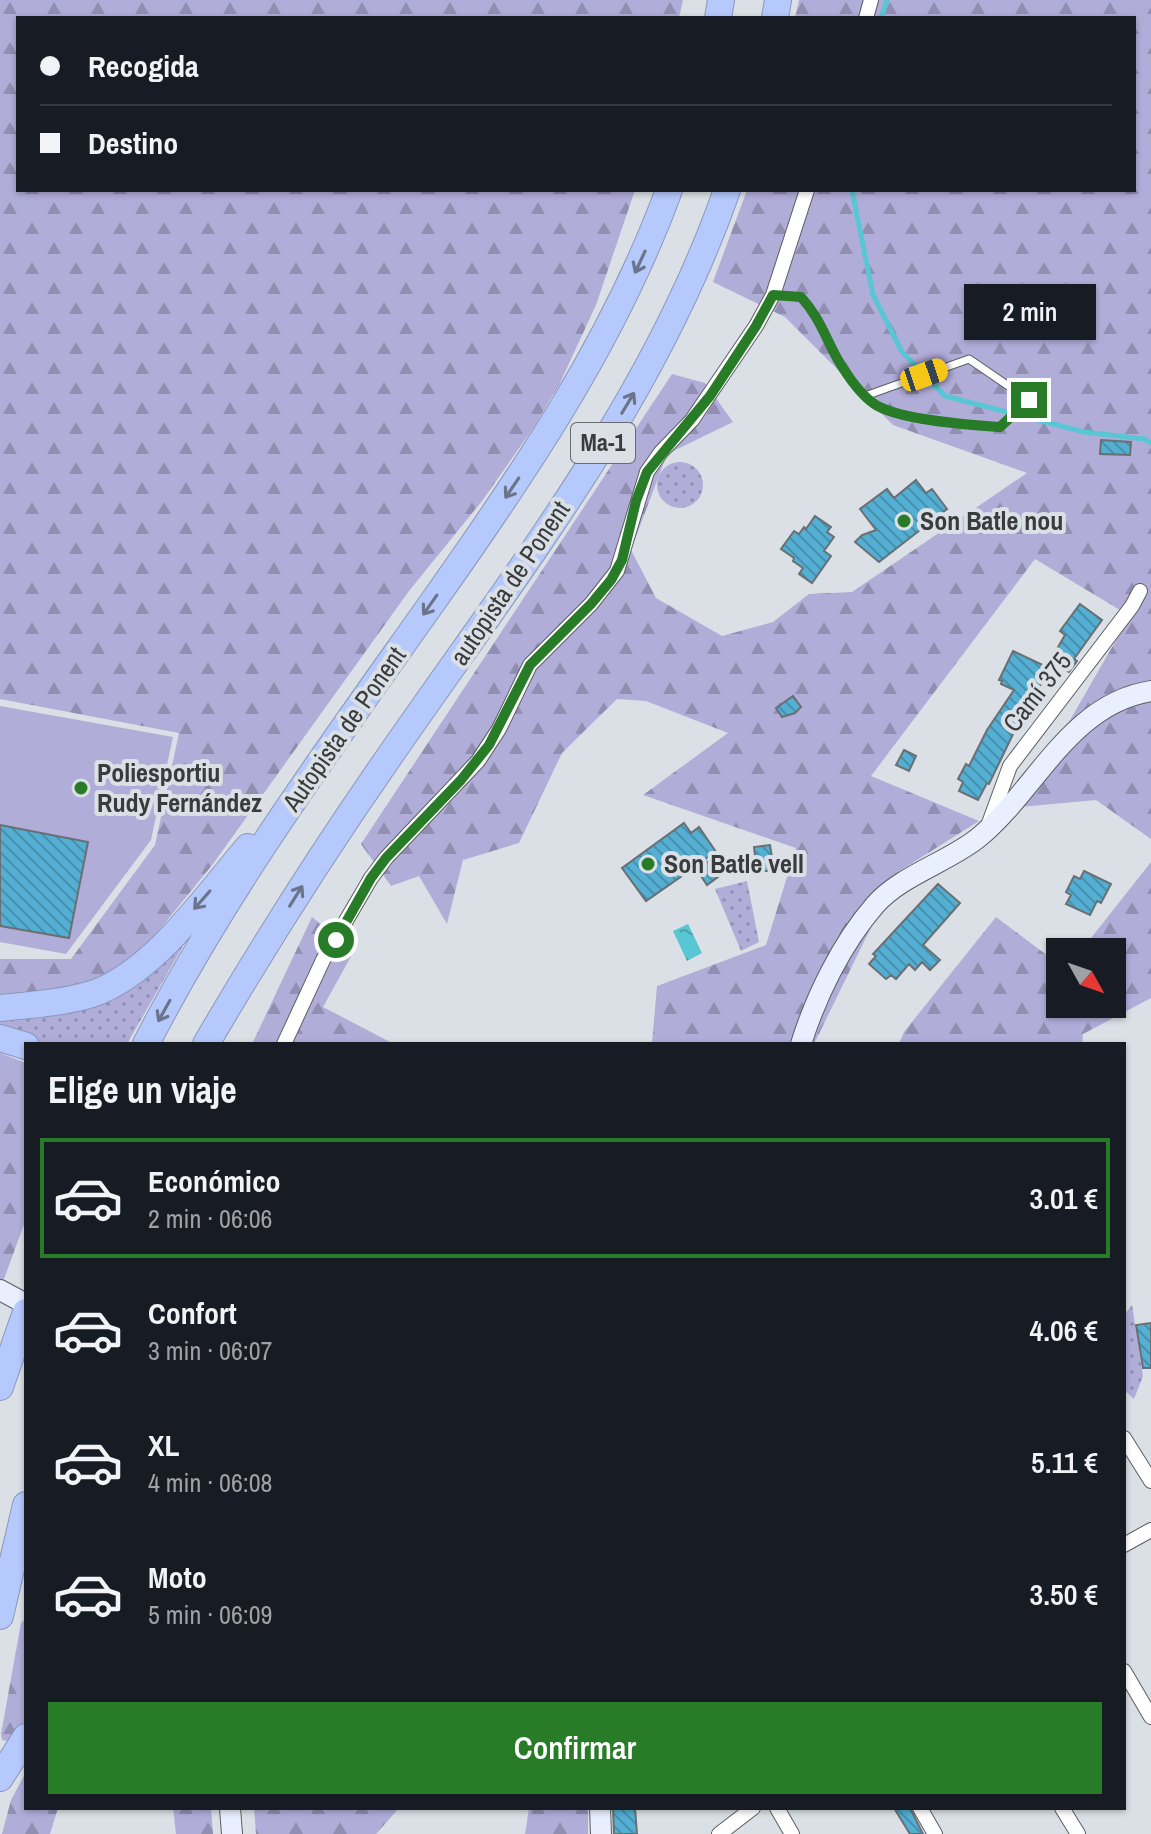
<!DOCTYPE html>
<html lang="es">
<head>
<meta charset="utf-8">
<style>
  :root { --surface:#171b24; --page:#20242c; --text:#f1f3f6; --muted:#9ea1a6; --line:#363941; --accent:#287c28 }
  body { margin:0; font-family:"Archivo Narrow",sans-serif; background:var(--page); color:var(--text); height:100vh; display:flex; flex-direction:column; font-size:30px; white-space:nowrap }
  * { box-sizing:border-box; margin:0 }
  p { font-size:26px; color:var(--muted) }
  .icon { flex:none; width:44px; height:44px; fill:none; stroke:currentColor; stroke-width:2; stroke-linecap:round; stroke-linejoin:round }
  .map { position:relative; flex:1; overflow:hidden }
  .drawer { position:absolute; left:24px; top:1042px; width:1102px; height:768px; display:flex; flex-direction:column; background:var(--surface); border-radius:0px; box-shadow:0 2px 6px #0004 }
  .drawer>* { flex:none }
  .top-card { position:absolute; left:16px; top:16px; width:1120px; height:176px; border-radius:0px; box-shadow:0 2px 6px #0004; display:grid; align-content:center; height:176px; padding:0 24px; background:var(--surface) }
  .needle { width:52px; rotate:130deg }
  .fabs { position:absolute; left:1046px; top:938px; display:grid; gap:16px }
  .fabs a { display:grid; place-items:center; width:80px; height:80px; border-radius:0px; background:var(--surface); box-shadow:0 2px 6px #0004; font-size:40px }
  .end { position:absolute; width:36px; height:36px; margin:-18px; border:10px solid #287c28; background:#fff; box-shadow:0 0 0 4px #fff }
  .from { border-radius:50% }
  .bubble { position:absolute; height:56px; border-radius:0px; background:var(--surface); box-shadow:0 2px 6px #0004; font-size:26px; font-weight:600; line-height:56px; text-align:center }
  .car { position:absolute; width:24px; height:48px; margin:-24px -12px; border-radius:10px; box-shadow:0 0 6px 2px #0007; background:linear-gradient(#f5c518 24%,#345 0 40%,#f5c518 0 76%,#345 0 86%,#f5c518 0) }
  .top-card b { display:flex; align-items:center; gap:28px; height:76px; font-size:30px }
  .top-card b+b { border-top:2px solid var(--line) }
  .top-card i { width:20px; height:20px; background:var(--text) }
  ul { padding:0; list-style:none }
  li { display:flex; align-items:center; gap:24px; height:120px; margin:0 16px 12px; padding:0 8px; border:4px solid transparent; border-radius:0px }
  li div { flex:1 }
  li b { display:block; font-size:30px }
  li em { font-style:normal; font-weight:600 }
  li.selected { border-color:var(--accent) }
  li>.icon { width:72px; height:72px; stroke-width:1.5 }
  h2 { padding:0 24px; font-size:36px; line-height:96px }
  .button { display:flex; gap:16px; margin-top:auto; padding:16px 24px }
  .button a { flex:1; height:92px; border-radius:0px; background:var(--accent); color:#fff; font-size:32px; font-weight:600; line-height:92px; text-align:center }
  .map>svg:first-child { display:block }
</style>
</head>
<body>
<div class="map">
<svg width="1151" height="1834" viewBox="0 0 1151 1834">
  <defs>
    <pattern id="green-dots" width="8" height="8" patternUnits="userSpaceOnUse" patternTransform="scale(2)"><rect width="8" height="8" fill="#b1add9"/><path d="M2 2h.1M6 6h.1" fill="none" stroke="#918eb1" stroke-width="1.8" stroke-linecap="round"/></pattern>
    <pattern id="forest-firs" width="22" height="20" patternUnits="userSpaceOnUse" patternTransform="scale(2)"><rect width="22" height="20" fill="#b1add9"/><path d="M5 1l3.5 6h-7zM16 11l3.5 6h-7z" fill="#918eb1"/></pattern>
    <pattern id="water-ripples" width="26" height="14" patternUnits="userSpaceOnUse" patternTransform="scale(2)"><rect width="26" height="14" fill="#58c6d3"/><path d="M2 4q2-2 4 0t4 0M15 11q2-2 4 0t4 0" fill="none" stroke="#4aa2ac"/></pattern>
    <pattern id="building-back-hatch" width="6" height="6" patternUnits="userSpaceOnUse" patternTransform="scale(2)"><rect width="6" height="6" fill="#54afd3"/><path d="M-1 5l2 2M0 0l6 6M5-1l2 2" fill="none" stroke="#4790ac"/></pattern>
  </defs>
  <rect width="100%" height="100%" fill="#dae0e5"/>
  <path fill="url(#green-dots)" d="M657 485a23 23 0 1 1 46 0a23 23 0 1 1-46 0Z
    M747 881 759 942 741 951 715 889Z
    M203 911 127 1044H40L0 1029V1018Z
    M1132 1305 1143 1376 1134 1399 1124 1390 1126 1333 1124 1315Z"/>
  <path fill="url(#forest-firs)" d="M0 0H683L679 18H18V190H635L596 305 560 383 534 427 482 501 409 591 213 864 152 939 138 953 102 977 64 988 0 995V959H71L155 845 179 733 0 699Z
    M799 0H1151V839L1096 800 1020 807 1130 616 1035 559 871 776 979 821 898 872 814 1044H652L657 986 766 945 796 848 643 795 728 733 646 701 617 699 562 753 519 843 463 860 447 924 419 876 391 886 361 844 672 374 705 383 733 422 667 454 631 550 656 598 722 636 773 622 809 594 852 592 1027 473 893 425 785 317 713 282 747 190H1134V18H795Z
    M1151 862V998L1083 1034 1082 1044H899L904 1032 996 917 1060 965V1004H1112V952H1080Z
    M312 917 354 951 323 1007 394 1044H252Z
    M0 1053 26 1063V1219L0 1290Z
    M26 1618V1724L7 1741 2 1740 1 1734 21 1623Z
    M26 1772V1808H58L50 1834H2L11 1800Z
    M173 1808H211L213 1834H176Z
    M254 1808H399L376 1834H256Z
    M529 1808H588V1834H525Z"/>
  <path fill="#b1add9" d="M0 706 173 737 151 840 66 954 0 942Z"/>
  <path fill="url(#water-ripples)" d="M688 924 702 953 687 961 673 931Z"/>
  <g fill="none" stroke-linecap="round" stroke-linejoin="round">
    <path stroke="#58c6d3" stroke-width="5" d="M881 18 887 0
      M852 190 873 295 902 352 945 396 1084 432 1144 439 1151 443"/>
  </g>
  <path fill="url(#building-back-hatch)" stroke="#696f72" stroke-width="2" d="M1101 440 1131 442 1130 455 1100 454Z
    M916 480 926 493 932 489 947 509 879 562 855 542 862 535 876 530 860 509 887 489 894 498Z
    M815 516 831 527 827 532 834 537 824 551 831 556 812 583 799 574 803 568 793 561 794 558 781 549 794 531 799 534 804 527 806 529Z
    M1080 604 1102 620 1074 659 1077 661 1069 672 1050 661 1065 635 1060 631Z
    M1013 651 1049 668 1029 708 1034 712 1023 727 1016 728 989 784 987 783 978 800 959 791 963 782 958 779 966 764 969 766 987 730 1014 690 1001 684 1002 681 999 680Z
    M793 696 801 707 795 713 782 717 776 708Z
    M904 750 916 756 909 771 896 765Z
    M684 823 691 833 699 827 716 852 705 859 718 877 707 885 695 867 646 901 622 868Z
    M0 825 88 842 69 938 0 926Z
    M770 845 774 870 757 872 754 847Z
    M1084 871 1111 884 1101 903 1097 901 1090 915 1066 904 1071 895 1066 892 1074 876 1080 879Z
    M938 884 960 903 923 945 940 960 930 970 922 962 915 970 909 964 896 979 891 975 886 979 869 964 876 956 873 954Z
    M1151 1323V1368H1143L1136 1325Z
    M613 1808H635L637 1834H614Z
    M894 1808H910L923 1834H910Z"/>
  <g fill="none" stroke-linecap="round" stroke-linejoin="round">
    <defs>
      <path id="lane" d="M773 295 801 297C820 318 825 337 838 360 847 375 859 393 873 403 895 420 970 425 1000 427L1029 400 969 359 865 396"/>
      <path id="street" d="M866 18 871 0
        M988 826 1010 766 1132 606 1140 591
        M284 1044 323 960 371 878 386 858 478 761 499 729 530 665 591 604 617 571 647 472 661 452 692 420 756 326 773 295 807 190
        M1124 1438 1151 1481
        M1124 1545 1151 1530
        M1124 1671 1151 1717
        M777 1808 792 1834
        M920 1808 935 1834
        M1062 1808 1078 1834
        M719 1834 753 1808"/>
      <path id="secondary" d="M801 1044C816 996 842 943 875 905 900 876 948 862 978 838 1036 791 1069 704 1151 691
        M0 1290 26 1304
        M230 1808 232 1834
        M600 1808 601 1834"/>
      <path id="highway" d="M718 18 721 0
        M775 18 778 0
        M0 1008C31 1005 62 1003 92 994 154 973 206 896 248 847
        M0 1038 26 1046
        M146 1044C226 888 331 746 432 603 524 473 614 341 669 190
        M206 1044C266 941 330 841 398 744 521 567 656 395 727 190
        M0 1387 26 1312
        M0 1616 26 1505
        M0 1778 26 1737"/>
    </defs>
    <use href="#lane" stroke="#5a5e62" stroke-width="9"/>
    <use href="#street" stroke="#5a5e62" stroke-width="16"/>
    <use href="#secondary" stroke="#5a5e62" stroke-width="22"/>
    <use href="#highway" stroke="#8a97ba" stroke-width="28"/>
    <use href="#lane" stroke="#fff" stroke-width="7"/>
    <use href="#street" stroke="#fff" stroke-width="14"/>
    <use href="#secondary" stroke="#e9effe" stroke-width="20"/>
    <use href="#highway" stroke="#b6c9fd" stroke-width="26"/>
  </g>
  <defs><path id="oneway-shaft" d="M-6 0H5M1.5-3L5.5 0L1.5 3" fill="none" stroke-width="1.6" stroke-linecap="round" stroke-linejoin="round" transform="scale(2)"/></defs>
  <g stroke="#6b748a">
    <use href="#oneway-shaft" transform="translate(640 262) rotate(115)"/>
    <use href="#oneway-shaft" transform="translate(628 403) rotate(-59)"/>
    <use href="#oneway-shaft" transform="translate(512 488) rotate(124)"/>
    <use href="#oneway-shaft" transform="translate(430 605) rotate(125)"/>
    <use href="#oneway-shaft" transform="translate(296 896) rotate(-58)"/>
    <use href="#oneway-shaft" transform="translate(202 900) rotate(131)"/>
    <use href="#oneway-shaft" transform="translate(164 1011) rotate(119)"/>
  </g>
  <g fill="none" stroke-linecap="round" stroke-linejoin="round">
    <path stroke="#287c28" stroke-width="10" d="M336 940 371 878 386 858 461 780 489 745 530 665 591 604 611 580 622 560 636 501 647 472 710 396 756 326 773 295 801 297C820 318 825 337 838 360 847 375 859 393 873 403 895 420 971 425 1000 427L1029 400"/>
  </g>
  <g fill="#287c28" stroke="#dae0e5" stroke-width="3">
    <circle cx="904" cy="521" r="8"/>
    <circle cx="81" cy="788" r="8"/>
    <circle cx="648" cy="864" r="8"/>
  </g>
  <g text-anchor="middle" stroke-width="8" stroke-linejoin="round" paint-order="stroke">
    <rect fill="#dae0e5" stroke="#696c6f" stroke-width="2" x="571" y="423" width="64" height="40" rx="6"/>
    <g font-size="24" font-weight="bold" fill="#393b3d">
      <text x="603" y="451">Ma-1</text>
    </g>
    <g font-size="26" font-weight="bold" fill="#393b3d" stroke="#dae0e5" text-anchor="start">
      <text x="920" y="530">Son Batle nou</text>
      <text x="97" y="782">Poliesportiu<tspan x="97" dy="30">Rudy Fernández</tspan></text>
      <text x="664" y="873">Son Batle vell</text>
    </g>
    <g font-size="26" fill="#393b3d" stroke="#dae0e5">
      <text transform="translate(510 583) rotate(-56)" y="9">autopista de Ponent</text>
      <text transform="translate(1037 692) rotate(-52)" y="9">Camí 375</text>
      <text transform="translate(344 729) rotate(-55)" y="9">Autopista de Ponent</text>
    </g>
  </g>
</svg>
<div class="fabs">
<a><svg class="needle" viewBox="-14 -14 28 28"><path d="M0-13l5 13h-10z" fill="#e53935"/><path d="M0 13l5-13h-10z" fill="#9ea1a6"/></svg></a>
</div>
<i class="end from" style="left:336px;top:940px"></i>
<i class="end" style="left:1029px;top:400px"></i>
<div class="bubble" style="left:964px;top:284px;width:132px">2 min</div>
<i class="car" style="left:924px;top:375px;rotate:71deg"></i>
<div class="top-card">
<b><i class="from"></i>Recogida</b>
<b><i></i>Destino</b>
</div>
<section class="drawer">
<h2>Elige un viaje</h2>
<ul>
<li class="selected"><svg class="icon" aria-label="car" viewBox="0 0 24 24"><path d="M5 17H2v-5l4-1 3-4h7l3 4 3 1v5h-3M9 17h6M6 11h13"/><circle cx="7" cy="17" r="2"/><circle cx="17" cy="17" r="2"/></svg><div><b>Económico</b><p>2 min · 06:06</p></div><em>3.01 €</em></li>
<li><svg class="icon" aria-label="car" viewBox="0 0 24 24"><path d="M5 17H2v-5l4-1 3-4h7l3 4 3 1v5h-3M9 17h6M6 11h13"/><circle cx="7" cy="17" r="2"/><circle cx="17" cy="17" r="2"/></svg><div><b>Confort</b><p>3 min · 06:07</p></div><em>4.06 €</em></li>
<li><svg class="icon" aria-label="car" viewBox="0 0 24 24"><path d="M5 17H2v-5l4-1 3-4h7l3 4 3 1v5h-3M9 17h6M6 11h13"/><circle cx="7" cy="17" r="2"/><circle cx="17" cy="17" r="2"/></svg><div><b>XL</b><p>4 min · 06:08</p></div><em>5.11 €</em></li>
<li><svg class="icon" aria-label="car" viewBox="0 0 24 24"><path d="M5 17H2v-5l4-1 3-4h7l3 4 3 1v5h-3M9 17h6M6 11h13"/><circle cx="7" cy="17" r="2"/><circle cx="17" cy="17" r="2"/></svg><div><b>Moto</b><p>5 min · 06:09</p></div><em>3.50 €</em></li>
</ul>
<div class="button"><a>Confirmar</a></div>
</section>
</div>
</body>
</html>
